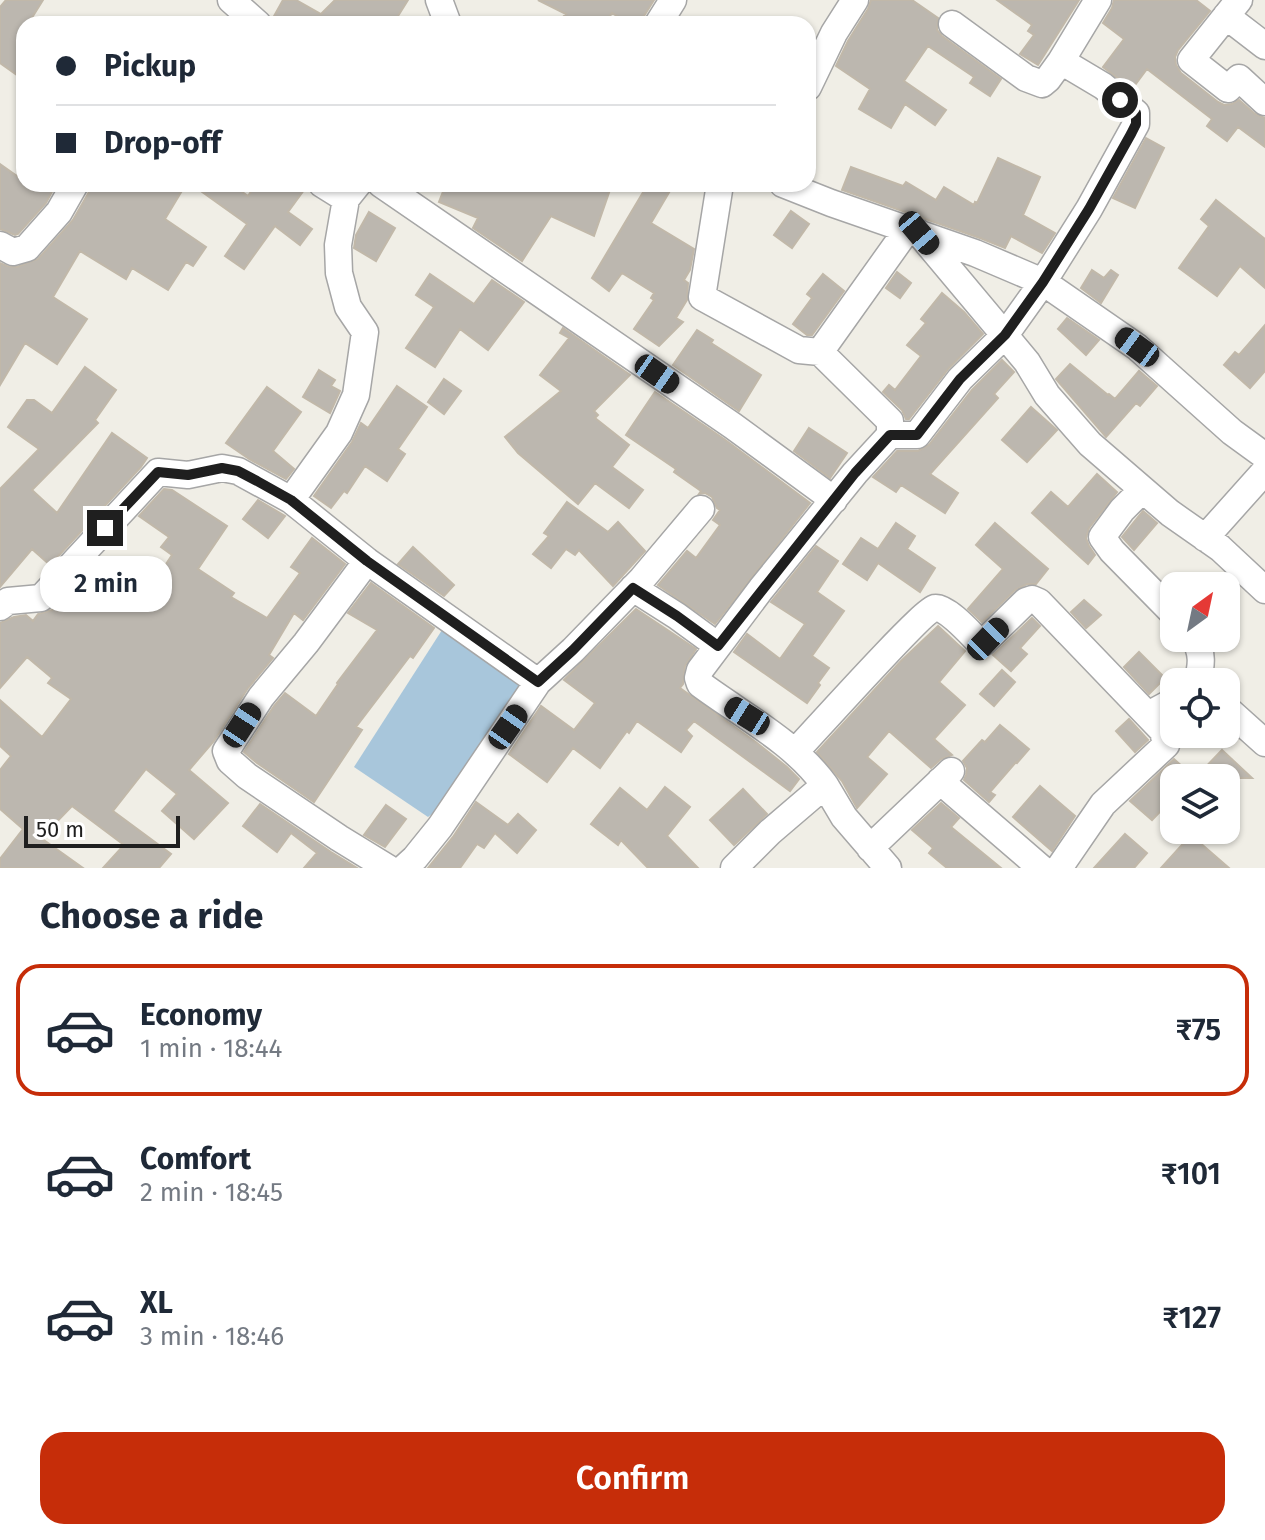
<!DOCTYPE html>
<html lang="en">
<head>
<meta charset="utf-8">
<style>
  :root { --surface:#fff; --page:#f2f2f3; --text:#1f2937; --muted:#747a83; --line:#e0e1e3; --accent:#c62d09 }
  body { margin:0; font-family:"Fira Sans",sans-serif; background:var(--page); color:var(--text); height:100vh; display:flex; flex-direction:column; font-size:30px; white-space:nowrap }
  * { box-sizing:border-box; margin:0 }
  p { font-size:26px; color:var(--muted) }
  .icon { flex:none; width:44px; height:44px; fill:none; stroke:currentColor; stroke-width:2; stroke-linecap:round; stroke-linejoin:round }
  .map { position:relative; height:868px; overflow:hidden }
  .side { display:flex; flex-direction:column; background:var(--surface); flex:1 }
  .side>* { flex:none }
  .banner { position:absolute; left:16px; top:16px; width:800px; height:176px; border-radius:24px; box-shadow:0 2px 6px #0004; display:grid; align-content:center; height:176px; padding:0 40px; background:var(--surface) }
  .needle { width:52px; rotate:33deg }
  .buttons { position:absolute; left:1160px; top:572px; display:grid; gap:16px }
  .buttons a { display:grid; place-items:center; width:80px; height:80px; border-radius:16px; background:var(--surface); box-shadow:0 2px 6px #0004; font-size:40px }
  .scale { position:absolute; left:24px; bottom:20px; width:156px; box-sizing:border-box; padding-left:8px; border:4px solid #1f1f1f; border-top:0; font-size:22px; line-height:28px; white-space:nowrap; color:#1f1f1f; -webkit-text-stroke:6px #fff; paint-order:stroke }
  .end { position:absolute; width:36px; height:36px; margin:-18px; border:10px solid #1f1f1f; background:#fff; box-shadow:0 0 0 4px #fff }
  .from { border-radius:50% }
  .bubble { position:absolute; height:56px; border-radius:24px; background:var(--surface); box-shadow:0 2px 6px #0004; font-size:26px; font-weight:600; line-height:56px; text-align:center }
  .car { position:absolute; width:24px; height:48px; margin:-24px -12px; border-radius:10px; box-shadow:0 0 6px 2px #0007; background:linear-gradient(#222 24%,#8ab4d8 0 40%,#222 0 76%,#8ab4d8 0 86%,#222 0) }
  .banner b { display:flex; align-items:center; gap:28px; height:76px; font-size:30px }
  .banner b+b { border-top:2px solid var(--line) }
  .banner i { width:20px; height:20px; background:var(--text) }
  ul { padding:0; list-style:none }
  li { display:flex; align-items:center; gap:24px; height:132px; margin:0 16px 12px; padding:0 24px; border:4px solid transparent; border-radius:24px }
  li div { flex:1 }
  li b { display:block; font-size:30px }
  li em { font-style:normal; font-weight:600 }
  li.active { border-color:var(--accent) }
  li>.icon { width:72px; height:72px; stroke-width:1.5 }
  h2 { padding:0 40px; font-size:36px; line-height:96px }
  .primary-button { display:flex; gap:16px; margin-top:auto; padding:16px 40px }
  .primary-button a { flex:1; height:92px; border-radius:24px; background:var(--accent); color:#fff; font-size:32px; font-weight:600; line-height:92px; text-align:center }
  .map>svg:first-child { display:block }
</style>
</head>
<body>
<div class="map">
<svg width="1265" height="868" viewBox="0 0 1265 868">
  <rect width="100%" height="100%" fill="#f0eee6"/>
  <path fill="#a8c6db" d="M453 624 514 668 524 698 445 804 428 817 354 767 442 630Z"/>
  <path fill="#bcb7af" stroke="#c1b8a9" stroke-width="2" d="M6 0H43L28 24H24V80L0 63V7Z
    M283 0H296L321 14 335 0H408L393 24H375L364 17 357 24H274L273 18Z
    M538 0H654L644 16 642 24H629L612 13 605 24H574L564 16 566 14Z
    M871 0H912L938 18 937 30 942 36 1001 79 990 96 970 83 974 77 928 46 904 81 946 110 935 125 905 104 891 128 859 109 870 89 836 66 848 41 868 9Z
    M997 0H1079L1038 65 1020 54 1034 35 1028 31 1032 25Z
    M1114 0H1196L1210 11 1178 50 1175 57 1176 65 1181 73 1218 102 1224 105 1232 104 1239 100 1255 114 1265 118V147L1238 127 1227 141 1207 126 1212 119 1147 69 1132 89 1103 67 1124 39 1103 23 1112 8Z
    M1146 138 1164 148 1135 208 1113 198Z
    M998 158 1040 177 1023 215 1055 233 1042 253 1011 236 1005 248 980 238 842 190 851 167 903 186 906 182 936 200 944 187 974 205 975 202 977 203Z
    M0 164 24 181V184H49L54 188 46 203 18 234 15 235 0 229Z
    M91 184H186L165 219 206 247 193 266 186 262 168 290 132 268 126 279 80 251 53 297 87 319 57 364 25 343 0 385V263L7 266 17 267 38 259 73 220 89 192Z
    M191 184H231L248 196 256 184H306L307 186 288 212 312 229 300 245 275 226 244 269 225 256 247 224Z
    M446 184H510L531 191 535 184H612L594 236 551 216 522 261 473 228 478 218 439 202Z
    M648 184H674L651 223 694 249 690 270 684 280 688 283 687 300 676 318 683 322 659 346 634 329 654 300 651 298 654 293 622 273 609 291 592 278Z
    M1216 200 1265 239V288L1240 266 1217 296 1179 268 1209 226 1201 219Z
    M791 211 809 224 792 248 774 235Z
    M369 212 395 228 376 261 354 248 356 235Z
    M1092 270 1104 278 1111 270 1118 275 1101 303 1081 288Z
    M897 272 911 283 900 298 886 288Z
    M430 274 474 304 492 280 524 302 488 350 460 329 435 367 406 348 434 307 416 295Z
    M823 274 844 291 812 335H807L793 324 812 298 807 294Z
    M942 293 964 312 983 334 949 368 909 419H906L902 410 883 392 889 385 895 390 921 356 907 345 926 323 921 319Z
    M1067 318 1099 340 1086 355 1058 329Z
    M1265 325V371L1250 388 1224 365 1235 352 1239 355Z
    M563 328 630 375 594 411 598 415 595 418 629 445 612 467 643 490 629 508 595 483 578 504 518 453 505 437 561 391 540 375 569 338 560 333Z
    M697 330 713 340 711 343 761 375 739 411 673 365Z
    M1002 360 1014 372 994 394 998 398 930 474 958 493 945 513 901 485 896 492 873 477 897 451H918L929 445 972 390Z
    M1070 364 1108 395 1109 394 1115 399 1139 371 1157 386 1140 406 1136 403 1106 437 1056 379Z
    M85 367 116 390 95 420 98 423 32 490 57 513 112 433 147 458 141 467 50 565 32 549 0 587V489L39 449 8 427 27 400H34L52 413Z
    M319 370 335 380 331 386 340 391 330 413 303 397Z
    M444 379 461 391 444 414 428 402Z
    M397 386 427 407 398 449 405 454 387 481 365 466 347 493 344 491 331 508 314 496 352 442 361 423 368 428Z
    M267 387 301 412 273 451 294 469 286 479 249 459 226 443Z
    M655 392 724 439 810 503 715 624 658 585 687 551 696 558 720 525 713 520 720 510 717 508 712 497 705 493 699 494 701 491 674 472 676 469 626 435Z
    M1031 407 1057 430 1027 462 1002 440Z
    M809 428 847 453 830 478 794 451Z
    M1097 474 1117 492 1089 528 1086 538 1089 546 1095 555 1088 564 1032 513 1051 492 1068 507Z
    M164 489 172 490 227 526 198 569 234 593 231 597 267 618 300 573 291 567 312 538 345 564 303 620 294 613 269 655 273 658 248 688 214 741 189 770 228 803 194 839 162 811 177 794 146 769 113 811 171 854 159 868H103L124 845 72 806 41 838 83 868H0V859L23 829 0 809V770L11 756 0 746V700L42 737 71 699 48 683 52 678 27 657 0 688V623L14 617 26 615 33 621 38 614 52 610 89 570 116 595 127 578 148 591 172 555 161 547 169 537 139 516Z
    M258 500 285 516 268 538 243 519Z
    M567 502 608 532 618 522 645 551 613 586 579 550 575 555 566 549 551 568 533 554 549 536 544 533Z
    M1143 511 1157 523 1134 550 1122 537Z
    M896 523 915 536 907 549 935 568 920 592 878 563 867 580 843 564 861 538 878 549Z
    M995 523 1048 569 1036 584H1027L1015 590 982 622 968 609 1003 569 976 545Z
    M816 546 838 561 817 592 844 611 812 656 829 668 818 683 820 685 807 703 734 652 747 634 780 659 805 624 771 602Z
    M413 547 454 585 444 596 398 564Z
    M371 583 434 628 413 658 410 656 356 727 362 730 314 802 257 763 244 752 274 706 285 693 316 716 338 684 337 683 377 630 348 613Z
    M1084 600 1101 615 1086 628 1071 612Z
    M636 609 696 649 685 666 683 684 680 688 757 743 787 767 799 779 790 791 694 721 686 730 692 736 681 752 637 721 629 733 627 731 600 768 573 748 547 782 509 754 541 706 574 730 595 703 564 680Z
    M1032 618 1040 626 1020 648 1027 654 1011 671 993 655Z
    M938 626 965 651 939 682 965 705 934 739 952 755 941 759 931 768 889 731 867 757 887 774 857 808 842 781 817 752 901 661Z
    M1139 652 1165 678 1149 694 1124 667Z
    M1002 670 1015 682 994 706 980 694Z
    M1129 719 1148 740 1135 752 1116 731Z
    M1000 725 1029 749 1017 763 1016 762 990 792 995 795 989 802 964 780 966 775 967 768 963 761 982 740 985 742Z
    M1222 750 1252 778H1174V797L1152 820 1130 801 1174 759 1195 778Z
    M1040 786 1075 816 1052 851 1013 817Z
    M665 787 690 807 667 836 698 868H648L621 840 618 845 591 824 620 788 647 810Z
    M743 789 767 814 734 845 710 820Z
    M476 802 508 825 518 814 536 830 517 853 495 833 484 848 477 844 460 868H428L453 837Z
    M941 803 959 818 951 827 1001 868H947L929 853 933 848 912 830Z
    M260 804 331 852 357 868H304L317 853 291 833 277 852 243 826Z
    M386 805 406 819 385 847 364 835Z
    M1125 834 1147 853 1134 868H1094Z
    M1191 835 1229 868H1161Z"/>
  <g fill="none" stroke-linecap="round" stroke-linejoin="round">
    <defs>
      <path id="minor" d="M231 0 258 24
        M439 0 448 24
        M1239 0 1191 60 1228 89 1239 78 1265 102
        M1226 16 1265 46
        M658 24 673 0
        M952 24 1026 78 1042 84 1048 79 1061 61
        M808 87 834 33 855 0
        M322 184 346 199
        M381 184 733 426 834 500
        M720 184 702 297 799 350 820 352
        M783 184 831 203 975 253 1043 282 1137 347 1232 432 1265 456
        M919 233 1027 362 1047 395 1090 444 1170 513 1220 548 1265 590
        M0 245 13 252 27 248 59 212 75 184
        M890 435V421L820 352 907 230
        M1142 490 1122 510 1102 537 1112 551 1174 614
        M291 500 367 561 538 682 573 650 642 579 701 509
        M1205 538 1265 471
        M367 561 306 643 261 697 226 751 230 761 247 776 339 838 388 868
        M633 588 677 616 718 646
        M0 607 8 601 41 598 158 472 188 475 222 468 238 471 291 500 339 433 356 395 365 332 348 307 339 273 338 245 346 199 358 184
        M1194 638C1203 653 1202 665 1197 682
        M1226 708 1265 743
        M1148 715 1174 701
        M795 752C813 733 922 611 935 608 946 606 971 634 979 642H984L1026 601 1032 599 1039 602 1163 731 1166 745 1103 804 1059 868
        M940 781 1041 868
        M825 785 844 817 888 868
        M870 848 951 771
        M404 868 415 858 440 827 538 682
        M734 868 770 832 825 785C793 741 743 716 700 684L698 678 700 670 761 589 855 473 890 435H917L960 379 1005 335 1043 282 1089 209 1136 124V113L1103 86 1061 61 1098 0"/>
    </defs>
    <use href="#minor" stroke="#a6a6a6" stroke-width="29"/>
    <use href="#minor" stroke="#fff" stroke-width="26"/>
  </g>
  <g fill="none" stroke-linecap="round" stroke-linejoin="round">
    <path stroke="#1f1f1f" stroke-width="10" d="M105 528 158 472 188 475 222 468 238 471 257 481 291 500 367 561 538 682 573 650 633 588 677 616 718 646 855 473 890 435H917L960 379 1005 335 1043 282 1089 209 1131 134 1136 124V113L1120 100"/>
  </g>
</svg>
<div class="buttons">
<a><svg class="needle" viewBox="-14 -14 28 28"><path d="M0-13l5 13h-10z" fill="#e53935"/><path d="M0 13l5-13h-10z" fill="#747a83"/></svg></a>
<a><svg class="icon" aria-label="locate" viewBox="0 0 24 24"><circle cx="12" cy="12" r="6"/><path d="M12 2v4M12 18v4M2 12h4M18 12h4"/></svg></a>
<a><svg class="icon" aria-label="layers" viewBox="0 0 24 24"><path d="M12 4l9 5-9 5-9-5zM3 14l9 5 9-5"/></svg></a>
</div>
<div class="scale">50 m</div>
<i class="end from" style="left:1120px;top:100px"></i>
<i class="end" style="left:105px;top:528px"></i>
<div class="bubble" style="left:40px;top:556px;width:132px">2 min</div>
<i class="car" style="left:919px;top:233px;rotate:140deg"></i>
<i class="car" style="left:1137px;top:347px;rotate:306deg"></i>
<i class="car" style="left:657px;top:374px;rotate:125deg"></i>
<i class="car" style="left:988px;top:639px;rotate:44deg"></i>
<i class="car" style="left:747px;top:716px;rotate:302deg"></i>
<i class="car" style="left:242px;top:725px;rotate:33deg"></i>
<i class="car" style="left:508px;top:727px;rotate:35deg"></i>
<div class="banner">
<b><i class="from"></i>Pickup</b>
<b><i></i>Drop-off</b>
</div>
</div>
<section class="side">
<h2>Choose a ride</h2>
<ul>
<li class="active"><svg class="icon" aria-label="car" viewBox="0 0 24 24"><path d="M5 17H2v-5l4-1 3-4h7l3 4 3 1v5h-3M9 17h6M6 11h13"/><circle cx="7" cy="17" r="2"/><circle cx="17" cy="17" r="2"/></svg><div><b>Economy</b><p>1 min · 18:44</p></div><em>₹75</em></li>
<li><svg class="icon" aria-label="car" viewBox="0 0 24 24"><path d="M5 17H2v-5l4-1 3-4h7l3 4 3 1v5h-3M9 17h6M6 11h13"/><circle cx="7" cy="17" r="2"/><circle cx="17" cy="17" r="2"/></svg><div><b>Comfort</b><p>2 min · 18:45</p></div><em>₹101</em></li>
<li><svg class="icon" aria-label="car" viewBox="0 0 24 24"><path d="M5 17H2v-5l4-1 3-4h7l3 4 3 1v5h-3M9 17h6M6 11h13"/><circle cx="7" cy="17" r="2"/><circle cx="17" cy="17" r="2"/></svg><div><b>XL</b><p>3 min · 18:46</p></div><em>₹127</em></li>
</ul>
<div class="primary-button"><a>Confirm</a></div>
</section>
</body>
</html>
